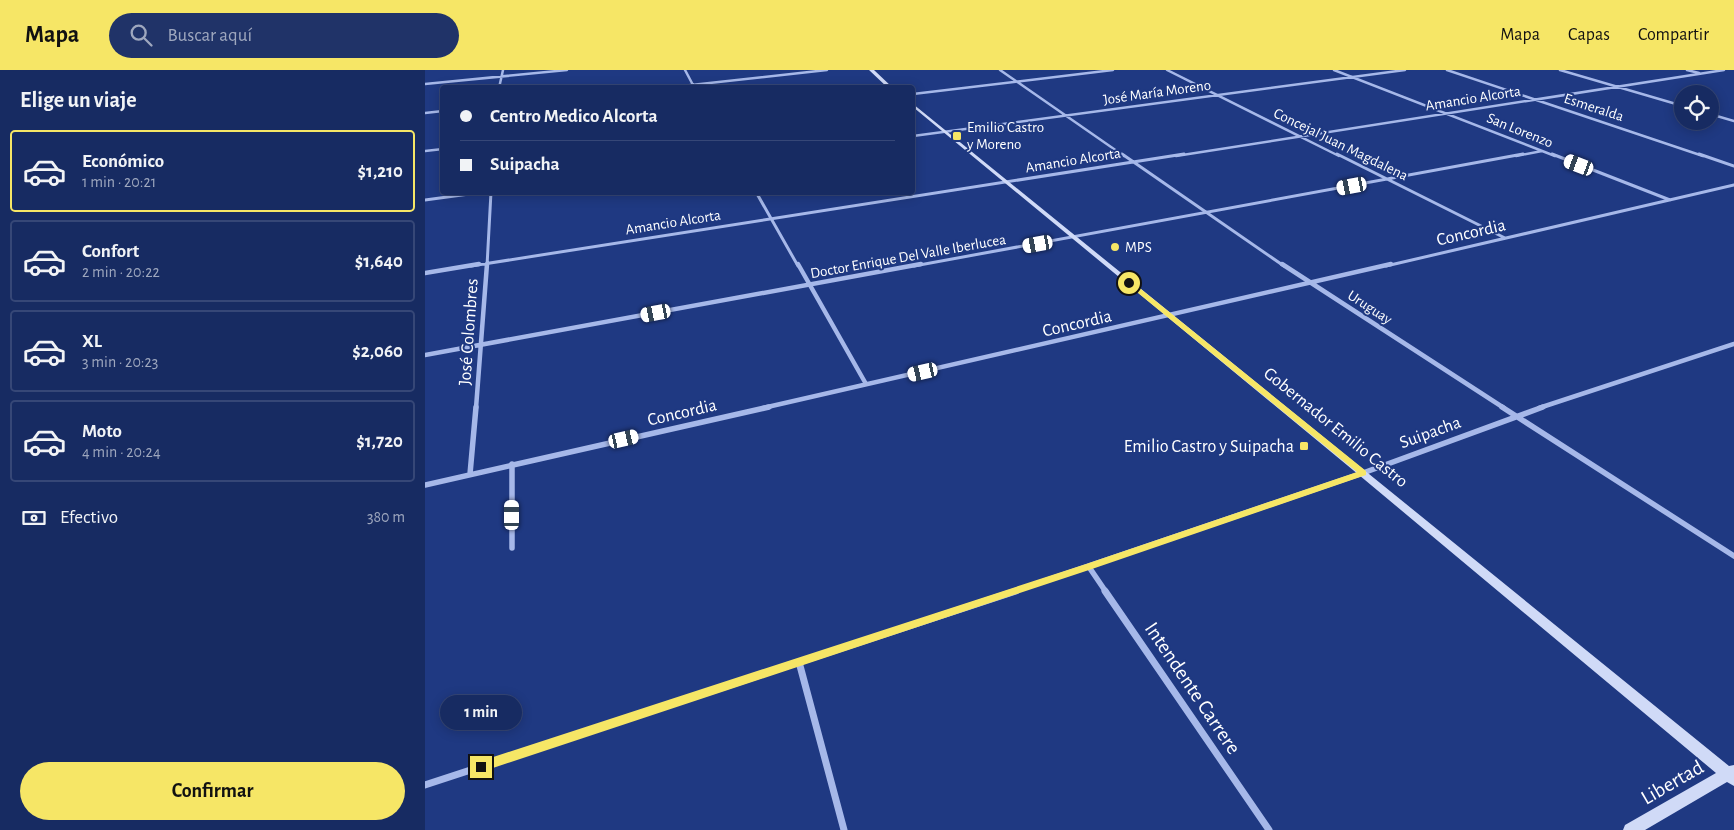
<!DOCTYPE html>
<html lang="es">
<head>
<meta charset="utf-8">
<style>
  :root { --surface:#172b62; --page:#203368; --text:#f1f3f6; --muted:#9ea7be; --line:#364777; --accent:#f6e666 }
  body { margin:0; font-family:"Alegreya Sans",sans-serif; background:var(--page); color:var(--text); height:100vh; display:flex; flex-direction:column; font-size:19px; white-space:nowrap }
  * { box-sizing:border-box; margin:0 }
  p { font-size:16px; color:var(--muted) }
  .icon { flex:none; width:28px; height:28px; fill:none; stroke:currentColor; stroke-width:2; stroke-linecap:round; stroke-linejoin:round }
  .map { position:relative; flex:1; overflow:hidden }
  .drawer { display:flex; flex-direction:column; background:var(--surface); width:425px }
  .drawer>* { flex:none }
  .top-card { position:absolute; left:15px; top:15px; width:475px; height:110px; border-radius:5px; box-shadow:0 2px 12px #0003,0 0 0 1px var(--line); display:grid; align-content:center; height:110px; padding:0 20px; background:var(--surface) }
  .fabs { position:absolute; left:1249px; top:15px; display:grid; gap:10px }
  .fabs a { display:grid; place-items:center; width:45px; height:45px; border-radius:50%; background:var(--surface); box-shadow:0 2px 12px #0003,0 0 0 1px var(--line); font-size:25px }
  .end { position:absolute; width:22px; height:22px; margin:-11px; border:6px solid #f6e666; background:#111; box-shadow:0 0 0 2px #111 }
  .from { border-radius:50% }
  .bubble { position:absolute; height:35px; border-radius:18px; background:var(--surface); box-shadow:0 2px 12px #0003,0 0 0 1px var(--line); font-size:16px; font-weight:700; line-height:35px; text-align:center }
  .car { position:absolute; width:15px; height:30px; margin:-15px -8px; border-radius:6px; box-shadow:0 0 4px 1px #0007; background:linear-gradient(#fff 24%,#345 0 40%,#fff 0 76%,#345 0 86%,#fff 0) }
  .top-card b { display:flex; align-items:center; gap:18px; height:48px; font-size:19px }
  .top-card b+b { border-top:1px solid var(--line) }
  .top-card i { width:12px; height:12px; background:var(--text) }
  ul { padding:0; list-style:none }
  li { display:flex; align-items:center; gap:15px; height:82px; margin:0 10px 8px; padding:0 10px; border:2px solid var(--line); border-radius:5px }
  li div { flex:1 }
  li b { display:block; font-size:19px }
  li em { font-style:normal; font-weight:700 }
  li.selected { border-color:var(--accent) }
  li>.icon { width:45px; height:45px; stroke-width:1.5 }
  h2 { padding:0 20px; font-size:22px; line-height:60px }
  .pay { display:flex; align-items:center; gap:12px; height:55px; padding:0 20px; font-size:19px }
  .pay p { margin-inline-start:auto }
  .button { display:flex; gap:10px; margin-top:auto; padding:10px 20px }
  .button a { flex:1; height:58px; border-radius:30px; background:var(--accent); color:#111; font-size:20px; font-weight:700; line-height:58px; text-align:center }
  header { display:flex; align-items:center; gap:30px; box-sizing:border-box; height:70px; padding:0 25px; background:var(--accent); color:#111 }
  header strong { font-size:24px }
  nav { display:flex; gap:28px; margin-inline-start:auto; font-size:18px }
  .search { width:350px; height:45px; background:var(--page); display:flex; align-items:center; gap:12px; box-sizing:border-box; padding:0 18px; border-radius:28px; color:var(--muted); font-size:19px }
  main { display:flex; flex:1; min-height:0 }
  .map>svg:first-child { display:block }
</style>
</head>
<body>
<header>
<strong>Mapa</strong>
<div class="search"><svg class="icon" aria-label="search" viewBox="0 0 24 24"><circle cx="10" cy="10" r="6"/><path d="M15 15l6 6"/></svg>Buscar aquí</div>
<nav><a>Mapa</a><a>Capas</a><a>Compartir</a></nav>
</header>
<main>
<section class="drawer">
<h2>Elige un viaje</h2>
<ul>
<li class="selected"><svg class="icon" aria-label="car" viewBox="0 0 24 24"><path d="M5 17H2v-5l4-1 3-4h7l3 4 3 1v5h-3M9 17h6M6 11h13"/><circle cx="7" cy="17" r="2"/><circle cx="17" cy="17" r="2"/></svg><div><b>Económico</b><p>1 min · 20:21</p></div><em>$1,210</em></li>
<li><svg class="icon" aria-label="car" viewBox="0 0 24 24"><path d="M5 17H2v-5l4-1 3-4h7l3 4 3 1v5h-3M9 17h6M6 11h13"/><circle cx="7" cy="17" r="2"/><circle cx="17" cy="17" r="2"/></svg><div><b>Confort</b><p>2 min · 20:22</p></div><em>$1,640</em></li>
<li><svg class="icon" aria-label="car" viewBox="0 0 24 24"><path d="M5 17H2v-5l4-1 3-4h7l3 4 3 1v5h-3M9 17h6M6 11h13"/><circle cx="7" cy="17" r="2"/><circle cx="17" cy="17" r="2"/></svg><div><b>XL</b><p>3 min · 20:23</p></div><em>$2,060</em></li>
<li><svg class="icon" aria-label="car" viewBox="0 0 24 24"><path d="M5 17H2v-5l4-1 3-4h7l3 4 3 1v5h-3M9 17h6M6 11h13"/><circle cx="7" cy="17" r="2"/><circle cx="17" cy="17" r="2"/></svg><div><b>Moto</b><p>4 min · 20:24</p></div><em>$1,720</em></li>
</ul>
<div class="pay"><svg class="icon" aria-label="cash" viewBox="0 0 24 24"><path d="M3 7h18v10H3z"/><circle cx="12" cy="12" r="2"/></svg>Efectivo<p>380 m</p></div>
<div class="button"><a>Confirmar</a></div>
</section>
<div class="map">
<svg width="1309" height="760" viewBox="0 0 1309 760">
  <rect width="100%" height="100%" fill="#1f3982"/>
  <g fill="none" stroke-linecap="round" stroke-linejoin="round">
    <path stroke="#a6b8e9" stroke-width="2.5" d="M260 0 268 15
      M575 0 699 86
      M742 0 914 86
      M909 0 1130 86
      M1022 0 1278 86
      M1135 0 1258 36
      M1262 0 1274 3
      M0 14 142 0
      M74 18 78 0
      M239 18 402 0
      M488 24 688 0
      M0 43 18 41
      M1285 44 1309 51
      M488 66 980 0
      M0 81 18 79
      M751 86 1299 0
      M1091 86 1117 81"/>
    <path stroke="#a6b8e9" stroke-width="3" d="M697 84 859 196
      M912 84 1080 168
      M1127 84 1245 130
      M1274 84 1309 96
      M331 122 373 196
      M0 130 59 122
      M46 196 759 84
      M62 196 66 122
      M489 196 1098 84
      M961 196 1309 115"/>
    <path stroke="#a6b8e9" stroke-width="4.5" d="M373 194 441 314
      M857 194 1079 338
      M0 203 54 194
      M0 285 496 194
      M51 338 62 194
      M338 338 966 194
      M1114 338 1309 274"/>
    <path stroke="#a6b8e9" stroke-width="5.5" d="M1077 337 1309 486
      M87 394V478
      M45 404 51 337
      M0 415 344 337
      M664 497 681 522
      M587 522 938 403 1118 337"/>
    <path stroke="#a6b8e9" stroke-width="7" d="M680 521 844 760
      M374 592 419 760
      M0 715 591 521"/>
    <path fill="#d0daf7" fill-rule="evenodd" d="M444 0H449L468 18H463Z
      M488 34 1304 696 1309 695V716L1302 712 1220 760H1198L1200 755 1291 703 934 405 488 37Z"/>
  </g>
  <path fill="#f6e666" d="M702 211H706L941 401V405L667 499 56 702 52 700 50 697 52 693 56 691 661 494 932 402 702 214Z"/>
  <g fill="#f6e666" stroke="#1f3982" stroke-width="2">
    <rect x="527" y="61" width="10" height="10" rx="2.5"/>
    <circle cx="690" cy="177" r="5"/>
    <rect x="874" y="371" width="10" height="10" rx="2.5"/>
  </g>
  <g text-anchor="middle" stroke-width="4" stroke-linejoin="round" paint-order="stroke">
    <g font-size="15" fill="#fff" stroke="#1f3982">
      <text transform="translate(732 22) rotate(-8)" y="5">José María Moreno</text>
      <text transform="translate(1048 28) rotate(-9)" y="5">Amancio Alcorta</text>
      <text transform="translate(1169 37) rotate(18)" y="5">Esmeralda</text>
      <text transform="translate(1095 60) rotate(22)" y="5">San Lorenzo</text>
      <text transform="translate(916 74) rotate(26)" y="5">Concejal Juan Magdalena</text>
      <text transform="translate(648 90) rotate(-9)" y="5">Amancio Alcorta</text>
      <text transform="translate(248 152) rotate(-9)" y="5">Amancio Alcorta</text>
      <text transform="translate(483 186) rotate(-10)" y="5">Doctor Enrique Del Valle Iberlucea</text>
      <text transform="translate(945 237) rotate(33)" y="5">Uruguay</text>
    </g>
    <g font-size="15" fill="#fff" stroke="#1f3982" text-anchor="start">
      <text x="542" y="62">Emilio Castro<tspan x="542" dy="17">y Moreno</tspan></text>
      <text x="700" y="182">MPS</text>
    </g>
    <g font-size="18" fill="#fff" stroke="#1f3982">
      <text transform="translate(1046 162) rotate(-13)" y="6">Concordia</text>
      <text transform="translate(652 253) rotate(-13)" y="6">Concordia</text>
      <text transform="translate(43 262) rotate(-86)" y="6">José Colombres</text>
      <text transform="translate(257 342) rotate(-13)" y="6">Concordia</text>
      <text transform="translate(911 357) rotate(39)" y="6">Gobernador Emilio Castro</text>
      <text transform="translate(1005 362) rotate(-20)" y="6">Suipacha</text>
    </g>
    <g font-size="18" fill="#fff" stroke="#1f3982" text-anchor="end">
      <text x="869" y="382">Emilio Castro y Suipacha</text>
    </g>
    <g font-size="21" fill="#fff" stroke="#1f3982">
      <text transform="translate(768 618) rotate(56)" y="7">Intendente Carrere</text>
      <text transform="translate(1247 712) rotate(-30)" y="7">Libertad</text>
    </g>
  </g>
</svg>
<div class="fabs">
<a><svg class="icon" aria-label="locate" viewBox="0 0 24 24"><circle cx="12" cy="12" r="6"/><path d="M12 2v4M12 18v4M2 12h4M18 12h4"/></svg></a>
</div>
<i class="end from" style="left:704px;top:213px"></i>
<i class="end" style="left:56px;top:697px"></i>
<div class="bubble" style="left:15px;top:625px;width:82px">1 min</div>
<i class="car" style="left:1154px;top:95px;rotate:291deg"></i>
<i class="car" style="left:927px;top:116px;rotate:259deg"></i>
<i class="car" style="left:613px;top:174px;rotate:260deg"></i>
<i class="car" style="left:231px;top:243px;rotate:259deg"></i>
<i class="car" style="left:498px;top:302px;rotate:257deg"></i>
<i class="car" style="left:199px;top:369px;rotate:77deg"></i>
<i class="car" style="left:87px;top:445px;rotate:0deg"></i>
<div class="top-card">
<b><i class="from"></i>Centro Medico Alcorta</b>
<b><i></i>Suipacha</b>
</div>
</div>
</main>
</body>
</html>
